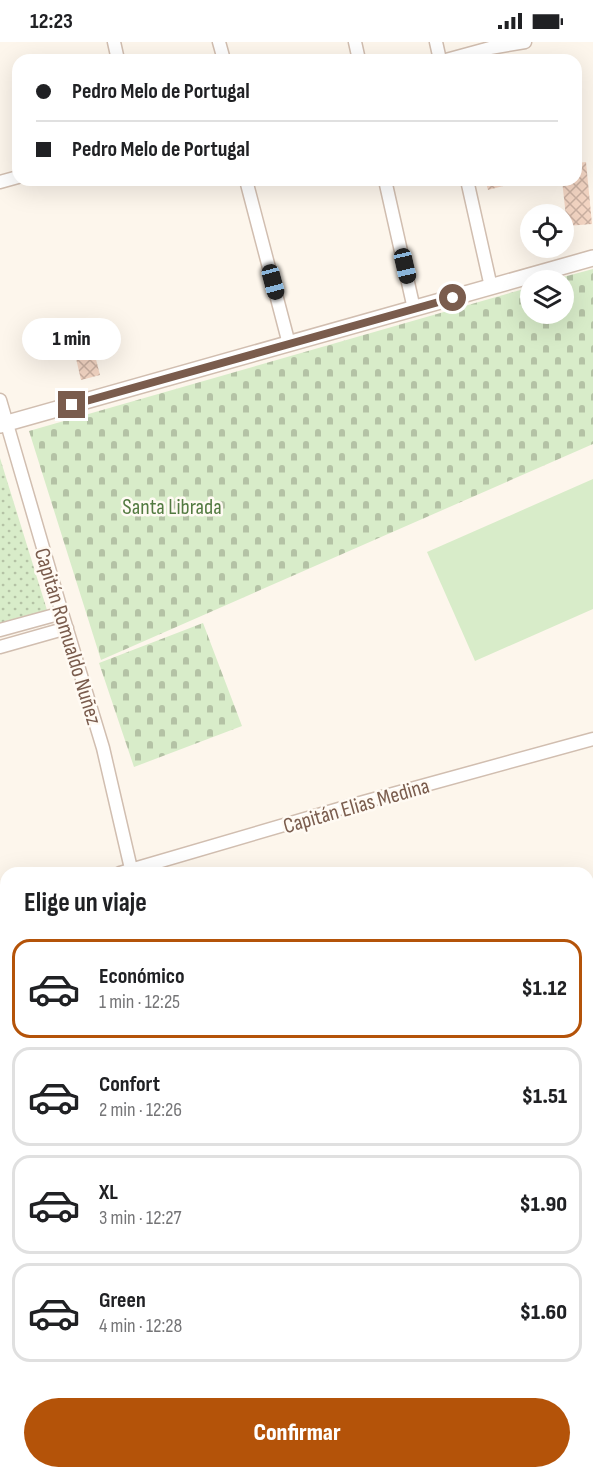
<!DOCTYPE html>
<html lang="es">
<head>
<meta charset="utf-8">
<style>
  :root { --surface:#fff; --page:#f2f2f2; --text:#202124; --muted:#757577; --line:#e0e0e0; --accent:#b45309 }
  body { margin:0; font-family:"Sofia Sans Condensed",sans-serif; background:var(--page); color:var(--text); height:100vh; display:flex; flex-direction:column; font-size:22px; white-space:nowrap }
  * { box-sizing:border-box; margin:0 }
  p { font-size:20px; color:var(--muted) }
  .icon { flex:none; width:33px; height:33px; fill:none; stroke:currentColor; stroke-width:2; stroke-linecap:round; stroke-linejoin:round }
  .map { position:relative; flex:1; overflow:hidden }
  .sheet { position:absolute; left:0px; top:825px; width:594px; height:612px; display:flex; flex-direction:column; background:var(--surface); border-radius:18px 18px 0 0; box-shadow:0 6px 24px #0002 }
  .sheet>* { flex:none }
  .guide { position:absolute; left:12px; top:12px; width:570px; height:132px; border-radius:18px; box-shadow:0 6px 24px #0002; display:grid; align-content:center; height:132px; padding:0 24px; background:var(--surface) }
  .tools { position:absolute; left:520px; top:162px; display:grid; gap:12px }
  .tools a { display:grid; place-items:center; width:54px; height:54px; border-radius:50%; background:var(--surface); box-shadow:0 6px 24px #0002; font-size:30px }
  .end { position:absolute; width:27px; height:27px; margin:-14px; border:8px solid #7a5c4d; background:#fff; box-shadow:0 0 0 3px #fff }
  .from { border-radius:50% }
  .bubble { position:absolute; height:42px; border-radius:21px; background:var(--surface); box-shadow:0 6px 24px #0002; font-size:20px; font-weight:800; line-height:42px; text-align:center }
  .car { position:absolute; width:18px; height:36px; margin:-18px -9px; border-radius:8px; box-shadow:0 0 4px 2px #0007; background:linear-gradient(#222 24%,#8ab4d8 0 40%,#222 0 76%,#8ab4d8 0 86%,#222 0) }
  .guide b { display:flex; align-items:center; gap:21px; height:57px; font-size:22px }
  .guide b+b { border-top:2px solid var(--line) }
  .guide i { width:15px; height:15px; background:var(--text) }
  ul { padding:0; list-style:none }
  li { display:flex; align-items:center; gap:18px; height:99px; margin:0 12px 9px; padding:0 12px; border:3px solid var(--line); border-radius:18px }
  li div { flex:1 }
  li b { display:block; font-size:22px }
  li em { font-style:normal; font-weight:800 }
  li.active { border-color:var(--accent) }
  li>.icon { width:54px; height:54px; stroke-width:1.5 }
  h2 { padding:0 24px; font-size:27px; line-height:72px }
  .button { display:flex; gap:12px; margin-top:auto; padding:12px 24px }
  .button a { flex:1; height:69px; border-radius:36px; background:var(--accent); color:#fff; font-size:24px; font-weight:800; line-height:69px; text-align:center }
  .status { display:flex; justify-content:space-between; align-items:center; height:42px; padding:0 30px; background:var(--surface); direction:ltr }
  .status svg { height:16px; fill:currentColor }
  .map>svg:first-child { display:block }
</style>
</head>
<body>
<div class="status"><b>12:23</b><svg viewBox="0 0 49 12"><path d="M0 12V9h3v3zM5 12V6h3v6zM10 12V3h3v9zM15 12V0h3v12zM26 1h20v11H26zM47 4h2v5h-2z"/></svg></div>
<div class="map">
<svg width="593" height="1437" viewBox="0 0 593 1437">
  <defs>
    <pattern id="cemetery-stones" width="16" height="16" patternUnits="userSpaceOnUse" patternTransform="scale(1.5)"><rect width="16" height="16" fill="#d8ecc9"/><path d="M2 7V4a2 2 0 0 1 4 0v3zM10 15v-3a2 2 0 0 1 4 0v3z" fill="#b4c2a5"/></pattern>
    <pattern id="park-dots" width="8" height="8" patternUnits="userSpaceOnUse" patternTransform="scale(1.5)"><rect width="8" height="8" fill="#d8ecc9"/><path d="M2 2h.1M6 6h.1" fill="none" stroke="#b4c2a5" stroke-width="1.8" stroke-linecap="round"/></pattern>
    <pattern id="building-cross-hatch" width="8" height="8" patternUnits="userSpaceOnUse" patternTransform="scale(1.5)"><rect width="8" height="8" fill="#f3d5c3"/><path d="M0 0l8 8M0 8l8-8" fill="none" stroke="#cab0a1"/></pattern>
  </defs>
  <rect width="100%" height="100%" fill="#fdf6ec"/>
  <path fill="#d8ecc9" d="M593 437V567L475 619 427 510Z"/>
  <path fill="url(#cemetery-stones)" d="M593 227V402L101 618 29 389 531 245V272H564V238H552Z
    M203 581 242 684 134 725 99 621Z"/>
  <path fill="url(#park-dots)" d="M0 416 47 568 0 581Z
    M6 877V1112L3 1113 0 1102V879Z"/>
  <path fill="url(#building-cross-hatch)" d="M586 120 592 182 567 184 562 138H576V121Z
    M485 138H515V141L488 148Z
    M90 294 100 333 81 338 72 299Z"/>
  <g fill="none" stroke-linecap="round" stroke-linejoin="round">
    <defs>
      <path id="minor" d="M114 0 118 18
        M219 0 224 18
        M355 0 359 18
        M436 0 440 18
        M446 18 490 6 525 0
        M246 138 289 302
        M385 138 414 267
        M467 138 491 245
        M0 140 18 135
        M0 358 62 571 103 706 132 831
        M0 588 62 571
        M0 605 67 586
        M120 831 349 764 593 697
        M0 866 6 864
        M588 1054 593 1064
        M588 1194 593 1192
        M588 1376 593 1387
        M0 1401 6 1399
        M284 1431 287 1437
        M426 1431 429 1437
        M364 1437 378 1431"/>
      <path id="tertiary" d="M0 383 593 216"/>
      <path id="primary" d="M0 1157 6 1179
        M73 1431 74 1437"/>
      <path id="trunk" d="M588 886 593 884
        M0 1130 6 1128"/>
    </defs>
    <use href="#minor" stroke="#d1beb0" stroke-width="15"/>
    <use href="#tertiary" stroke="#d1beb0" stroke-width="18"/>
    <use href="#primary" stroke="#dad1cd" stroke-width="22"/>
    <use href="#trunk" stroke="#dad1cd" stroke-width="22"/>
    <use href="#minor" stroke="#fff" stroke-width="12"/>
    <use href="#tertiary" stroke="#fff" stroke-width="15"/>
    <use href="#primary" stroke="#fbd9a5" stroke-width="20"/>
    <use href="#trunk" stroke="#f9c8a4" stroke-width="20"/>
  </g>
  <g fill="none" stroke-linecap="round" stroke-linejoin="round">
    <path stroke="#7a5c4d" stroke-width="8" d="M72 363 453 256"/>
  </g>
  <g text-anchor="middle" stroke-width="5" stroke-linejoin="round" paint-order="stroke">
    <g font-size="22" fill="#537a41" stroke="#fffaf3">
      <text x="172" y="472">Santa Librada</text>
    </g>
    <g font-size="22" fill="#7a5c4d" stroke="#fffaf3">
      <text transform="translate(69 594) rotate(73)" y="8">Capitán Romualdo Nuñez</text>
      <text transform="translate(356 763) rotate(-16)" y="8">Capitán Elias Medina</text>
    </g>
  </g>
</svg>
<div class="tools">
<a><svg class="icon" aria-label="locate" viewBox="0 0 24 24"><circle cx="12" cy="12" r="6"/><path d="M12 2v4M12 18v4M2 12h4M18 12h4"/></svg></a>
<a><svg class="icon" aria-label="layers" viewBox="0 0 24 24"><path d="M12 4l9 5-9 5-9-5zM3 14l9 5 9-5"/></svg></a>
</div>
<i class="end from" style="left:453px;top:256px"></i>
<i class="end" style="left:72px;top:363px"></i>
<div class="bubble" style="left:22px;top:276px;width:99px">1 min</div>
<i class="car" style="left:405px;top:224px;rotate:167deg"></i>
<i class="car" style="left:273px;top:240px;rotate:165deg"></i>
<div class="guide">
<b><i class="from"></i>Pedro Melo de Portugal</b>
<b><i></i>Pedro Melo de Portugal</b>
</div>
<section class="sheet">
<h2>Elige un viaje</h2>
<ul>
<li class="active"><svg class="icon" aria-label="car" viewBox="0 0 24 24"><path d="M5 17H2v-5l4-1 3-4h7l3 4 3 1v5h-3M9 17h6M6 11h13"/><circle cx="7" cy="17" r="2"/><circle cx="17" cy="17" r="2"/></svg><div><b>Económico</b><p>1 min · 12:25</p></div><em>$1.12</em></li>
<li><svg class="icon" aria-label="car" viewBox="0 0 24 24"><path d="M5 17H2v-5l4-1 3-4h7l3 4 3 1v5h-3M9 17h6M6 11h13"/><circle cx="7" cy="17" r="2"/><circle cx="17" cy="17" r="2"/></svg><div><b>Confort</b><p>2 min · 12:26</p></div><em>$1.51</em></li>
<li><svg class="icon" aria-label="car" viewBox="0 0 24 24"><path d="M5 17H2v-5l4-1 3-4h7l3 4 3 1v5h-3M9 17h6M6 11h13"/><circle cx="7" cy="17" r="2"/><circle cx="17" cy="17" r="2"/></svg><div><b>XL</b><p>3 min · 12:27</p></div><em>$1.90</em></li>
<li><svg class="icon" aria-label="car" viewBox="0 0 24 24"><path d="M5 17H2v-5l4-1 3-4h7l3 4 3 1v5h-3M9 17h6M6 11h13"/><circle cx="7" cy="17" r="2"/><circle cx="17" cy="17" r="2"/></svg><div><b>Green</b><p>4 min · 12:28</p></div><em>$1.60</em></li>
</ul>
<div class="button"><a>Confirmar</a></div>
</section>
</div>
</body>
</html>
